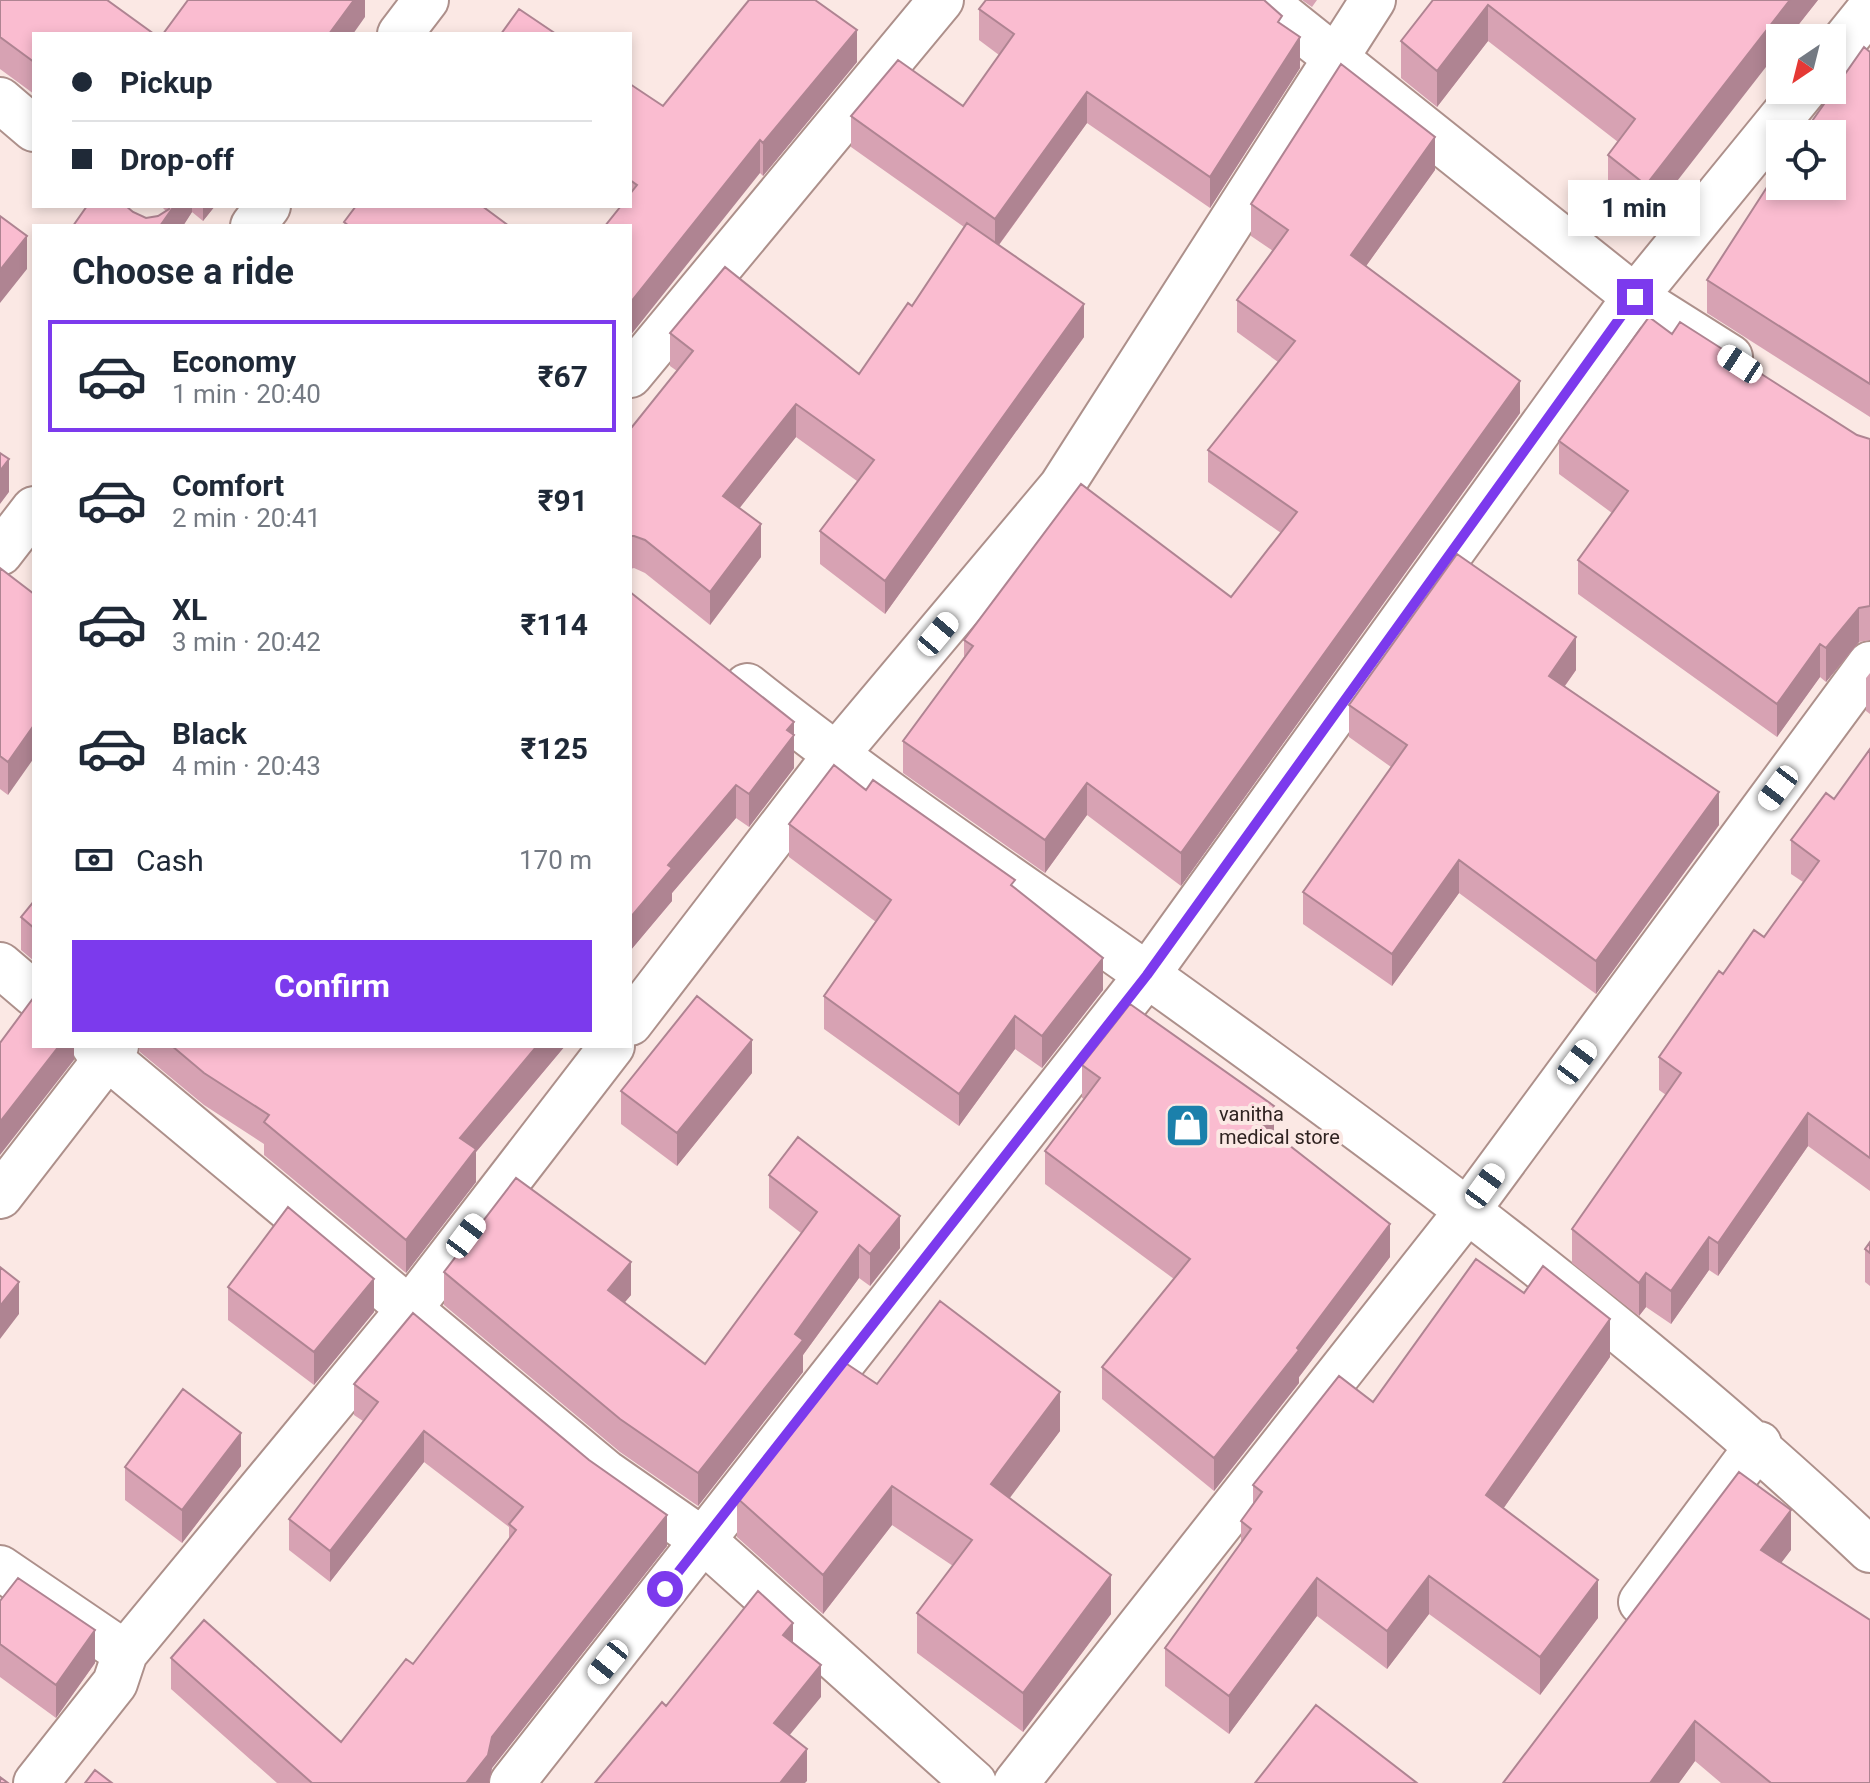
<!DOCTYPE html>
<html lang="en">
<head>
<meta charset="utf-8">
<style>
  :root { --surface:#fff; --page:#f2f2f3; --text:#1f2937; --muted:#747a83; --line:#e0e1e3; --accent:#7c3aed }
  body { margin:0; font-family:Roboto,sans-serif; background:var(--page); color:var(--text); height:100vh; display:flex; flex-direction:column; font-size:30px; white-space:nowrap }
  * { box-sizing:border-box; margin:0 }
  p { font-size:26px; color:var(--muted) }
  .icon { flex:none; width:44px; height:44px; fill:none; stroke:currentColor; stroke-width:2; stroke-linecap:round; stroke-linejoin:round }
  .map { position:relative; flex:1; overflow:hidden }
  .side { position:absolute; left:32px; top:224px; width:600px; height:824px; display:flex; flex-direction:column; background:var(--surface); border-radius:0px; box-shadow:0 4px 12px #0003 }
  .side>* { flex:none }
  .hud { position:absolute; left:32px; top:32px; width:600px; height:176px; border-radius:0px; box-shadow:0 4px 12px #0003; display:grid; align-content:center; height:176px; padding:0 40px; background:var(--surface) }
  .needle { width:52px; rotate:215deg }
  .buttons { position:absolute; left:1766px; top:24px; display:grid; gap:16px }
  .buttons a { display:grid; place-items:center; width:80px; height:80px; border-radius:0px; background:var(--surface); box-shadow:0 4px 12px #0003; font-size:40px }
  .end { position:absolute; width:36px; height:36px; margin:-18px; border:10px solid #7c3aed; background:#fff; box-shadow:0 0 0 4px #fff }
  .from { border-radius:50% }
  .bubble { position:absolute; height:56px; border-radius:0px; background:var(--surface); box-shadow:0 4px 12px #0003; font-size:26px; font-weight:700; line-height:56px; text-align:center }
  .car { position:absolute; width:24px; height:48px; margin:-24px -12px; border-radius:10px; box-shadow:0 0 6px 2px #0007; background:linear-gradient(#fff 24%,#345 0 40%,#fff 0 76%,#345 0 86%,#fff 0) }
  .hud b { display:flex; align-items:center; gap:28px; height:76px; font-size:30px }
  .hud b+b { border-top:2px solid var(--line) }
  .hud i { width:20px; height:20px; background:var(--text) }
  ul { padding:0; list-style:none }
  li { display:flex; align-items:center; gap:24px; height:112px; margin:0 16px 12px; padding:0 24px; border:4px solid transparent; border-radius:0px }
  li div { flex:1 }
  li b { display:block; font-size:30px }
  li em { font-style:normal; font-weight:700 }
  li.selected { border-color:var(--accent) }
  li>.icon { width:72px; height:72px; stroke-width:1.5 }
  h2 { padding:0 40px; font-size:36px; line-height:96px }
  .pay { display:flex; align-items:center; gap:20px; height:88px; padding:0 40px; font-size:30px }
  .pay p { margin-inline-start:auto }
  .primary-button { display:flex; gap:16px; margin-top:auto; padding:16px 40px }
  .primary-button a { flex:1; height:92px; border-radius:0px; background:var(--accent); color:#fff; font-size:32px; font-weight:700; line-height:92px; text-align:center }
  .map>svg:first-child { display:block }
</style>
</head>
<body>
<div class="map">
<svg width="1870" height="1783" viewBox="0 0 1870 1783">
  <rect width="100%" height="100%" fill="#fbe8e4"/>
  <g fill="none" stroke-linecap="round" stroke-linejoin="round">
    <defs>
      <path id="minor" d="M1263 0 1635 297 1730 357
        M400 34 426 0
        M1832 56 1870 9
        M0 100 34 129
        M253 226 268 206
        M630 375 941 0
        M0 553 34 509
        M747 686C876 789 1012 879 1146 974 1396 1153 1646 1338 1870 1550
        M0 965 34 994
        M630 1023 835 756 1061 487 1373 0
        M94 1046 605 1472 704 1541 974 1783
        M0 1196 116 1046
        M0 1568 125 1653
        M1641 1602 1759 1444
        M36 1783 115 1683 125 1653 411 1307 612 1046
        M512 1783 1147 975 1635 297 1804 90
        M1016 1783 1467 1211 1870 664"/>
    </defs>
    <use href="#minor" stroke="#ad908b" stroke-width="48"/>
    <use href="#minor" stroke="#fff" stroke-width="44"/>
  </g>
  <path fill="#d7a2b3" d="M0 0 34 34V94L0 69Z
    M1302 0H1317L1312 7Z
    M1433 0H1818L1788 38H1780L1646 221 1608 191V155L1618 142 1488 41 1437 107 1401 78V41Z
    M979 9 1282 25 1300 68 1210 208 1087 123 999 245 1084 337 885 614 820 564V531L857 481 796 437 739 508 761 557 710 625 645 573 634 568 630 569V426L632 427 677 371 670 366V333L859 374 912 306 964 227 851 147V116L963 106 999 55 979 40Z
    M1870 52V417L1707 313V280Z
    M857 62 763 176 760 173 630 206V84L663 106Z
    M1435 170 1366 266 1520 413 1181 886 1087 815 1045 873 903 773V741L964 657V640L1231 597 1281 533 1208 482V450L1278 362 1237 332V300L1273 251 1251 236V204Z
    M87 206H126L133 212 146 218 158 216 166 211 161 206H215L203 221 192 212 183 226H73Z
    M1672 334 1857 435 1870 439V640L1859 642 1826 682 1820 677 1777 737 1578 594V560L1612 513 1559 474V441Z
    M0 568 34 594 8 795 0 789Z
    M630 592 794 722V768L749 827 736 818 672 893V901L630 951Z
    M1576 670 1565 686 1719 825 1596 994 1459 893 1392 986 1303 924V892L1391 767 1349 737V705Z
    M1870 673V714L1866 711V678Z
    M1870 749V1191L1808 1146 1718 1276 1709 1270 1671 1324 1646 1307 1639 1316 1572 1263V1229L1666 1095 1659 1090V1057L1723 974 1764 937 1803 882 1791 874V840L1834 799Z
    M866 790 1015 888 1103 990 1042 1068 1015 1049 959 1126 824 1029V996L876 922 789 857V824Z
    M34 901V961L21 950V917Z
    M139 1046H565L476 1152V1182L406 1273 264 1155V1144L204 1105 140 1052Z
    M1082 1065 1274 1133 1390 1257 1299 1377V1383L1214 1491 1102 1399V1367L1174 1279 1045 1184V1151L1084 1099 1082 1098Z
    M752 1073 677 1166 621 1124V1091Z
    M769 1175 900 1248 870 1286 859 1278 803 1355V1372L698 1506 620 1452 444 1305V1272L631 1295 625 1302 705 1364 801 1233 769 1208Z
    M1870 1242V1286L1865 1282V1249Z
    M228 1287 374 1312 314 1385 228 1320Z
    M1610 1357 1503 1509 1598 1618 1540 1695 1429 1614 1387 1669 1317 1616 1229 1734 1165 1686V1648L1241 1543V1521L1253 1504V1485L1373 1402Z
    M354 1384 667 1546 492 1768 489 1783H277L171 1689V1658L341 1742 413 1664 509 1540V1527L424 1462 330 1582 289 1550V1519L363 1421 354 1415Z
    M877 1384 1060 1431 1009 1498 1111 1614 1023 1732 917 1653V1613L953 1566 892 1525 823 1614 737 1537V1498Z
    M241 1466 182 1543 125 1500V1467Z
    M1791 1550 1781 1562 1870 1783H1721L1695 1761 1679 1783H1503Z
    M0 1601 95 1663 56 1718 0 1677Z"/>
  <path fill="#af8492" d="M354 0H365V17L353 34H329Z
    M1790 0H1818L1788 38H1780V49L1646 221V185Z
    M1488 5V41L1437 107V71Z
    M857 30V62L763 176V143Z
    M1300 37V68L1210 208V177Z
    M1087 92V123L995 250V219Z
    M1435 137V170L1351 287V255Z
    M760 140V173L630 336V303Z
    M174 206H192V212L183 226H160Z
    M203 206H215L203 221Z
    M27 236V269L0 303V270Z
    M1084 304V337L885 614V581Z
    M1520 381V413L1181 886V853Z
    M796 404V437L723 529V496Z
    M9 459V492L0 504V471Z
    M761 524V557L710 625V592Z
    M1859 608V642L1826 682V648Z
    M1576 637V670L1549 708V676Z
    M1820 644V677L1777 737V704Z
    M794 722V768L749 827V794L787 730Z
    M34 725V758L8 795V762Z
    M1087 783V815L1045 873V840Z
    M736 785V818L672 893V901L630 951V918L668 865Z
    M1719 792V825L1596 994V961Z
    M1459 860V893L1392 986V954Z
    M1103 958V990L1042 1068V1036Z
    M1015 1016V1049L959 1126V1094Z
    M752 1040V1073L677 1166V1133Z
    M59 1046H74V1060L0 1155V1122Z
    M537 1046H565L476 1152V1182L406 1273V1240L460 1138Z
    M1274 1106V1139L1262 1124Z
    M1808 1113V1146L1718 1276V1243Z
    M900 1216V1248L870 1286V1254Z
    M1390 1224V1257L1299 1377V1383L1214 1491V1458Z
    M1709 1237V1270L1671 1324V1291Z
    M859 1245V1278L803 1355V1372L698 1506V1473L795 1334Z
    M631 1262V1295L608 1322V1290Z
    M1646 1273V1307L1639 1316V1283Z
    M374 1279V1312L314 1385V1352Z
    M19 1282V1314L0 1339V1306Z
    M1610 1319V1357L1486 1533V1495Z
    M1060 1392V1431L991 1523V1484Z
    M424 1431V1462L330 1582V1551Z
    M241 1433V1466L182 1543V1510Z
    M892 1486V1525L823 1614V1575Z
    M1791 1510V1550L1761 1590V1550Z
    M667 1515V1546L492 1768 489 1783H466L492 1737Z
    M1111 1575V1614L1023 1732V1693Z
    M1429 1576V1614L1387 1669V1631Z
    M1317 1578V1616L1229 1734V1696Z
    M1598 1580V1618L1540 1695V1657Z
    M793 1623V1654L783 1635Z
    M95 1630V1663L56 1718V1685Z
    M821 1665V1697L774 1754V1723Z
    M1695 1721V1761L1679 1783H1650Z
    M807 1749V1781L805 1783H780Z"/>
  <path fill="#fabcd0" stroke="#af8492" stroke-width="2" d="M0 0H107L154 34H34V62L0 37Z
    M188 0H354L329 34H163Z
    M749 0H815L857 30 763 143 760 140 630 303V226H605L621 206H630V194L637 185 630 180V84L663 106Z
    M986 0H1264L1282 16 1278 22 1300 37 1210 177 1087 92 995 219 851 116 898 60 963 106 1014 34 979 9Z
    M1433 0H1790L1646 185 1608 155 1635 119 1488 5 1437 71 1401 41Z
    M519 9 556 34H501Z
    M1864 47 1870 52V384L1707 280 1780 167V186H1832V134H1803Z
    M1341 64 1435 137 1351 255 1520 381 1181 853 1087 783 1045 840 903 741 973 646 964 640 1081 484 1231 597 1297 512 1208 450 1295 341 1237 300 1288 230 1251 204Z
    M87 206H126L133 212 146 218 158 216 169 209 170 206H174L160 226H73Z
    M356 206H482L509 226H349L344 222Z
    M0 216 27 236 0 270Z
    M967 223 1084 304 885 581 820 531 874 460 796 404 723 496 761 524 710 592 645 540 634 536H630V426L632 427 693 351 670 333 725 267 859 374 908 303 912 306Z
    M1649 317 1672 334 1680 322 1857 435 1870 439V606L1859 608 1826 648 1820 644 1777 704 1578 560 1628 491 1559 441Z
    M0 453 9 459 0 471Z
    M1457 554 1576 637 1549 676 1719 792 1596 961 1459 860 1392 954 1303 892 1407 745 1349 705Z
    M0 568 34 594V725L8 762 0 756Z
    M630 592 794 722 787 730 794 735 749 794 736 785 668 865 672 868 630 918Z
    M1870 749V1158L1808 1113 1718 1243 1709 1237 1671 1291 1646 1273 1639 1283 1572 1229 1681 1073 1659 1057 1719 971 1723 974 1754 930 1764 937 1819 861 1791 840 1826 793 1834 799Z
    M834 765 866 790 873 780 1015 880 1011 885 1103 958 1042 1036 1015 1016 959 1094 824 996 891 900 789 824Z
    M34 901V928L21 917Z
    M697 996 752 1040 677 1133 621 1091Z
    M34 997V1046H59L0 1122V1043Z
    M1130 1004 1274 1106 1262 1124 1390 1224 1297 1348 1299 1350 1214 1458 1102 1367 1190 1259 1045 1151 1100 1078 1082 1065Z
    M172 1046H537L460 1138 476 1149 406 1240 264 1122 269 1115 204 1073Z
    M798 1137 900 1216 870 1254 859 1245 795 1334 803 1340 698 1473 620 1419 444 1272 516 1178 631 1262 608 1290 705 1364 817 1212 769 1175Z
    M288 1207 374 1279 314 1352 228 1287Z
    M1870 1242V1253L1865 1249Z
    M1476 1259 1524 1293 1543 1266 1610 1319 1486 1495 1598 1580 1540 1657 1429 1576 1387 1631 1317 1578 1229 1696 1165 1648 1251 1529 1241 1521 1262 1492 1253 1485 1339 1376 1373 1402Z
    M0 1267 19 1282 0 1306Z
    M940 1301 1060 1392 991 1484 1111 1575 1023 1693 917 1613 972 1540 892 1486 823 1575 737 1498 844 1362 877 1384Z
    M413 1313 589 1460 667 1515 492 1737 488 1755 466 1783H312L171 1658 204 1620 341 1742 406 1659 413 1664 516 1530 509 1524 523 1507 424 1431 330 1551 289 1519 378 1402 354 1384Z
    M183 1389 241 1433 182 1510 125 1467Z
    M1739 1472 1791 1510 1761 1550 1870 1620V1783H1771L1695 1721 1650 1783H1503Z
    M18 1578 95 1630 56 1685 0 1644V1601Z
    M758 1591 793 1623 783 1635 821 1665 774 1723 807 1749 780 1783H595L662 1702 666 1706Z
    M1316 1705 1417 1783H1255Z
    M95 1770 112 1783H85Z
    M0 1777 8 1783H0Z"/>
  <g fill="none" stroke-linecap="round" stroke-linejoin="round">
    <path stroke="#7c3aed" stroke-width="10" d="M665 1589 1147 975 1635 297"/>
  </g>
  <defs>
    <symbol id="shop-square" viewBox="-11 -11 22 22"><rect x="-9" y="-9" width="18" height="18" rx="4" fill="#1b80ab" stroke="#fbe8e4"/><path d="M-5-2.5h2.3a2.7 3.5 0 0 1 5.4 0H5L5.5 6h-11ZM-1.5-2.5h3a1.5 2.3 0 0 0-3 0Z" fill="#fff"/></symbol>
  </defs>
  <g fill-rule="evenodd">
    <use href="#shop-square" x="1162" y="1100" width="51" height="51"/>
  </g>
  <g text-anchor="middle" stroke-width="8" stroke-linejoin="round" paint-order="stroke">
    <g font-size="20" fill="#2f2321" stroke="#fbe8e4" text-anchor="start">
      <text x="1219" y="1121">vanitha<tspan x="1219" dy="23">medical store</tspan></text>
    </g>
  </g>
</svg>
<div class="buttons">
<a><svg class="needle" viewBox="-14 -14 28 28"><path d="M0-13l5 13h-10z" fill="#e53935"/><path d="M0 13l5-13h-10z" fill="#747a83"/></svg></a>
<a><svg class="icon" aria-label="locate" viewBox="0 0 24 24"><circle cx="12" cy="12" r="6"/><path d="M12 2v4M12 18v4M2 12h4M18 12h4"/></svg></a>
</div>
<i class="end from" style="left:665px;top:1589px"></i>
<i class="end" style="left:1635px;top:297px"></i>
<div class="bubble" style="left:1568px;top:180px;width:132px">1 min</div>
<i class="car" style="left:1740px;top:364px;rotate:303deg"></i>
<i class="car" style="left:938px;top:634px;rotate:40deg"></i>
<i class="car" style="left:1778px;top:788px;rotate:217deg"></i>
<i class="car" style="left:1577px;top:1062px;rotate:37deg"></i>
<i class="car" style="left:1485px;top:1186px;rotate:36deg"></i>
<i class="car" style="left:466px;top:1236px;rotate:37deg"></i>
<i class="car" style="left:608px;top:1662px;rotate:219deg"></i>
<div class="hud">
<b><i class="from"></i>Pickup</b>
<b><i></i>Drop-off</b>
</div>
<section class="side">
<h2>Choose a ride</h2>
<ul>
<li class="selected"><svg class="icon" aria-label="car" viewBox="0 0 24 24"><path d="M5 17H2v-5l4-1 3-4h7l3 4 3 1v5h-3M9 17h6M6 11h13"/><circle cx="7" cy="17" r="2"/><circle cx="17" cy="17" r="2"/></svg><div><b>Economy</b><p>1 min · 20:40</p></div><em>₹67</em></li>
<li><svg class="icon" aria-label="car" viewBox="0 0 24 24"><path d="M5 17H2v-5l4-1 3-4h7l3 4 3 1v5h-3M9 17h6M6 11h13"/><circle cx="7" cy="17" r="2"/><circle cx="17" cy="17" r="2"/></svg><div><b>Comfort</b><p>2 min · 20:41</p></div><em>₹91</em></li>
<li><svg class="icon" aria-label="car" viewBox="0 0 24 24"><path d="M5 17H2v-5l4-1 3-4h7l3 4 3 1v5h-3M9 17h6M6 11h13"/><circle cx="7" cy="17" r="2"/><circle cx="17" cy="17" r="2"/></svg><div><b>XL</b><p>3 min · 20:42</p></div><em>₹114</em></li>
<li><svg class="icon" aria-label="car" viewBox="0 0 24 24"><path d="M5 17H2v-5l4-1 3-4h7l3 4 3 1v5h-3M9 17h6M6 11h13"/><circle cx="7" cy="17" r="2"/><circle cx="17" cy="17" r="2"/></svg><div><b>Black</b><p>4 min · 20:43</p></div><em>₹125</em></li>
</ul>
<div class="pay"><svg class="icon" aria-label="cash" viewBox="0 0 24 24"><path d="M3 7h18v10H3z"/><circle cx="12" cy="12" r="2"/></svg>Cash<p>170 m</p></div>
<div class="primary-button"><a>Confirm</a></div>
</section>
</div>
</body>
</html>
